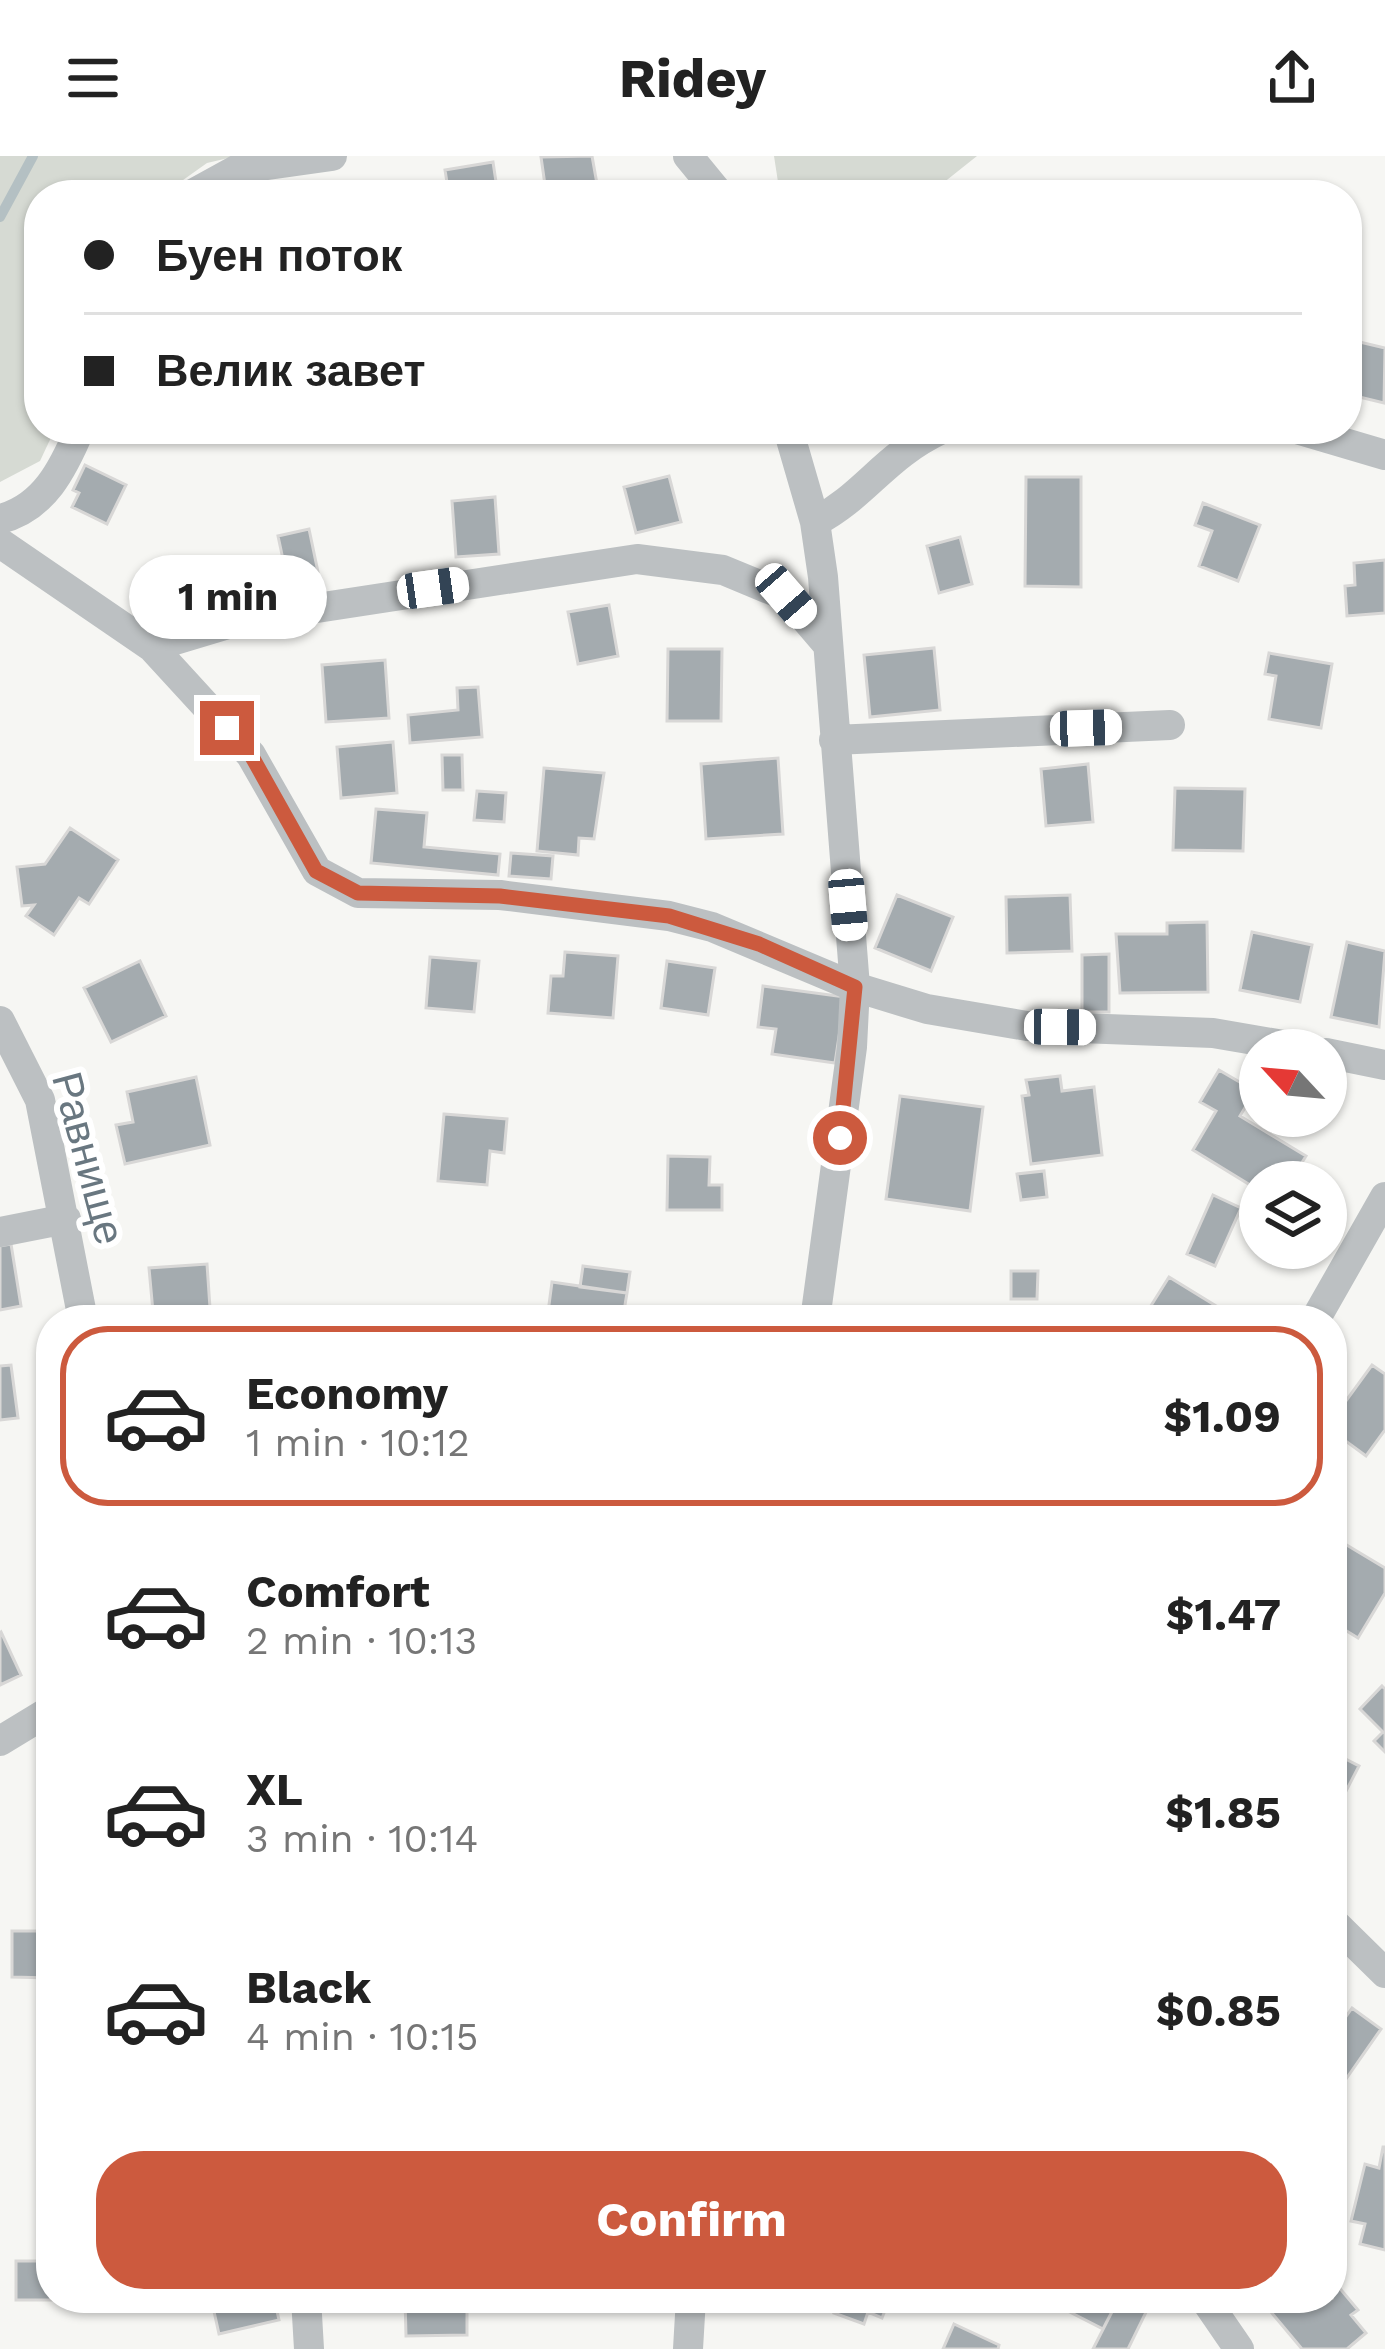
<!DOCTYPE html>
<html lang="en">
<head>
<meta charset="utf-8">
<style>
  :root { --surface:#fff; --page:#f2f2f2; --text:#222; --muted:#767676; --line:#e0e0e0; --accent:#cc5a3e }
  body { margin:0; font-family:"Work Sans",sans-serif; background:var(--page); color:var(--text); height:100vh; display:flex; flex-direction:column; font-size:45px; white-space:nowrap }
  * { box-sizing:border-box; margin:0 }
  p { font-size:39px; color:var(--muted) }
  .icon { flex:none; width:66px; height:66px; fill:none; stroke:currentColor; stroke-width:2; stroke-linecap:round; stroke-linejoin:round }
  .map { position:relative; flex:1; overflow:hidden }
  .panel { position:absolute; left:36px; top:1149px; width:1311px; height:1008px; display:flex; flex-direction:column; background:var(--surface); border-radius:48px; box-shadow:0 3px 9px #0004 }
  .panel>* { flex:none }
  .guide { position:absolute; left:24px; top:24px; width:1338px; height:264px; border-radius:48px; box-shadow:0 3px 9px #0004; display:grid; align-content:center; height:264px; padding:0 60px; background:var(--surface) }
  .needle { width:78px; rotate:296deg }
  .tools { position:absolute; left:1239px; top:873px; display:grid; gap:24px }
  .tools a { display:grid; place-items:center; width:108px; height:108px; border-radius:50%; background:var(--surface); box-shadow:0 3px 9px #0004; font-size:60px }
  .end { position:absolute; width:54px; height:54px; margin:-27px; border:15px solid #cc5a3e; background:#fff; box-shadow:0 0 0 6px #fff }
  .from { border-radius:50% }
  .bubble { position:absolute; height:84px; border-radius:42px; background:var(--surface); box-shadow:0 3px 9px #0004; font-size:39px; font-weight:700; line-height:84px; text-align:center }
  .car { position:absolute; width:36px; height:72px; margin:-36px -18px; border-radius:15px; box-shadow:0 0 9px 3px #0007; background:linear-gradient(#fff 24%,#345 0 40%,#fff 0 76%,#345 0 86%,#fff 0) }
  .guide b { display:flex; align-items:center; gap:42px; height:114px; font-size:45px }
  .guide b+b { border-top:3px solid var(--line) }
  .guide i { width:30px; height:30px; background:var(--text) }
  ul { padding:21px 0 0; list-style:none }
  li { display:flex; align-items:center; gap:36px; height:180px; margin:0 24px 18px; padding:0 36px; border:6px solid transparent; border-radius:48px }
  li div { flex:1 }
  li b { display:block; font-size:45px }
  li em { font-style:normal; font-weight:700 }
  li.selected { border-color:var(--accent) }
  li>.icon { width:108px; height:108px; stroke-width:1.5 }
  .primary-button { display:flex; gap:24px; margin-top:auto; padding:24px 60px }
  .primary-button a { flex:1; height:138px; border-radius:48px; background:var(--accent); color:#fff; font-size:48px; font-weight:700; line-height:138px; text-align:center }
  header { display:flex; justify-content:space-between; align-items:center; height:156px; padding:0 60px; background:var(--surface); font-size:54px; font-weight:700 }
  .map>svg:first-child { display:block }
</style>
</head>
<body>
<header><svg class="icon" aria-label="menu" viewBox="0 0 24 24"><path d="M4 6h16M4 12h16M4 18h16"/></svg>Ridey<svg class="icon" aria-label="share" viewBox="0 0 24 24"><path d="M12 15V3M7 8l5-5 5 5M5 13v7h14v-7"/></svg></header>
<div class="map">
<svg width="1385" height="2193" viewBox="0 0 1385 2193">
  <rect width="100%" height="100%" fill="#f6f6f3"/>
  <path fill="#d6dad3" d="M0 0H237L207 7 162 39H39V273H55L40 305 0 326Z
    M774 0H977L928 39H780Z"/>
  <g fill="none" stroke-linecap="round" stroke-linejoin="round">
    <path stroke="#b4c0c3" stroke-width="10" d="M0 61 33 0"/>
  </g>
  <path fill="#a4abaf" stroke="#d8d7d6" stroke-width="3" d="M592 0 597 28 546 36 541 1Z
    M493 6 498 39H449L445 14Z
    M1347 183 1385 192 1384 247 1347 238Z
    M85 309 126 329 107 368 72 351 79 337 73 334Z
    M669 320 681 366 636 377 624 331Z
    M1026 321H1081V431L1025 430Z
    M495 341 499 398 456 401 452 345Z
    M1203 347 1260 369 1238 425 1199 410 1212 375 1195 369Z
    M309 373 318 416 287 422 278 380Z
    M960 381 972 428 939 437 927 390Z
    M1385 404V457L1347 460 1345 430 1355 429 1354 407Z
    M609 449 618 500 578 508 568 456Z
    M934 492 940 554 870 561 864 499Z
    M668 493H722L721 565H667Z
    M1269 497 1332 508 1321 572 1269 563 1276 520 1265 518Z
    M385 504 389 562 326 566 322 509Z
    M478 531 482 581 410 587 408 559 458 554 457 532Z
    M393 586 397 637 341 642 337 591Z
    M442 599H462L463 634H443Z
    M778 602 783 678 706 683 701 608Z
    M1088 608 1093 666 1046 670 1041 613Z
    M544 612 604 617 594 683 579 682 578 699 537 695Z
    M1175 632 1245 633 1243 695 1173 694Z
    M477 635 506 637 504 666 474 664Z
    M376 653 427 657 424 691 500 698 498 719 371 707Z
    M70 672 118 704 89 748 79 742 54 779 26 760 34 749 22 750 17 711 45 708Z
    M511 697 553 700 551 723 509 720Z
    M897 739 953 761 931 815 875 792Z
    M1070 739 1072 795 1007 797 1006 741Z
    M1207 766 1208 836 1120 837 1116 778H1167V767Z
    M1252 776 1312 789 1300 846 1240 834Z
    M1347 786 1385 795 1379 871 1331 861Z
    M565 796 618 800 613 862 548 857 551 820H563Z
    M1109 798V856H1082V799Z
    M430 801 479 805 474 856 426 852Z
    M140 805 166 860 111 886 84 832Z
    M667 805 715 812 708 859 661 852Z
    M763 830 845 841 835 907 772 898 776 873 758 871Z
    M1219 914 1255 935 1240 960 1306 1000 1290 1026H1260V1035L1193 994 1216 955 1200 946Z
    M1060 920 1062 935 1094 931 1102 999 1031 1008 1022 940 1029 939 1026 924Z
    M196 921 210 989 125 1008 116 969 133 966 127 936Z
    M900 940 983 951 970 1055 886 1043Z
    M444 958 507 963 504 997 490 995 487 1029 438 1025Z
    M668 1000 710 1001 709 1029H722V1054H667Z
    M1044 1015 1047 1041 1021 1044 1017 1018Z
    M1213 1039 1241 1052 1215 1110 1187 1098Z
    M11 1088 21 1150 0 1154V1090Z
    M207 1108 210 1152 153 1156 149 1112Z
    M583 1110 630 1116 627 1137 580 1131Z
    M1011 1115H1038L1037 1143H1011Z
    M1169 1121 1239 1164H1142Z
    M552 1126 627 1137 624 1155 635 1157 634 1164H547Z
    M11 1209 18 1262 0 1264V1210Z
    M1372 1209 1385 1218V1274L1366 1300 1332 1275V1264Z
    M1345 1388 1385 1412V1437L1358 1482 1332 1466V1410Z
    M1 1476 21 1519 0 1529V1477Z
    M1382 1530 1385 1533V1596L1374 1585 1383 1576 1360 1553Z
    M1332 1596 1359 1610 1332 1662Z
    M12 1775H51V1822L12 1821Z
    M1352 1852 1381 1873 1346 1923 1332 1914V1864L1340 1869Z
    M1383 1991H1385V2094L1360 2088 1365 2068 1351 2065 1365 2008 1379 2012Z
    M16 2105H51V2142L65 2144H16Z
    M1332 2123 1358 2154 1351 2159 1366 2177 1347 2193H1302L1271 2156 1288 2142H1332Z
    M211 2142H274L279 2164 219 2178Z
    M405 2142H429V2154L467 2153V2179L406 2180Z
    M840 2142H890L882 2162 868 2156 864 2168 834 2157Z
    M1072 2142H1119L1103 2173 1066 2154Z
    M1119 2142H1153L1128 2193H1093Z
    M954 2168 999 2189 998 2193H943Z"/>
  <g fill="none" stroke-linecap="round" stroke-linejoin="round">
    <path stroke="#bcc0c2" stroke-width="30" d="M688 0 720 39
      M191 39 238 13 332 0
      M788 273 815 366 823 421 855 831 852 891 815 1164
      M1297 273 1385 299
      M0 363C44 352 63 313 80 273
      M815 366C866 339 884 300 942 273
      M0 387 152 491 251 599 317 715 358 737 500 739 669 760 712 771 855 831 927 853 1027 870 1213 877 1312 894
      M152 491 245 463 637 403 723 414 786 440 827 488
      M834 584 1170 569
      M0 865 40 944 83 1164
      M1326 897 1385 909
      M0 1076 66 1063
      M1315 1164 1385 1041
      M0 1585 51 1554
      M1332 1765 1385 1817
      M306 2142 309 2193
      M1204 2142 1239 2193
      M688 2193 691 2142"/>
  </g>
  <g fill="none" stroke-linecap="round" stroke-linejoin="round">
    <path stroke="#cc5a3e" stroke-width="15" d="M227 572 251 599 316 715 358 737 500 740 669 760 759 788 855 831 840 982"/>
  </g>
  <g text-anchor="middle" stroke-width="12" stroke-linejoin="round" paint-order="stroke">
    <g font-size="42" fill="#697780" stroke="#fff">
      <text transform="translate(89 1002) rotate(75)" y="15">Равнище</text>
    </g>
  </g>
</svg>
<div class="tools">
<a><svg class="needle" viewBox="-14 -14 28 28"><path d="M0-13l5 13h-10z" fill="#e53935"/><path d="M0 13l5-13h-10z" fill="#767676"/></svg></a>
<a><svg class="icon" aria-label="layers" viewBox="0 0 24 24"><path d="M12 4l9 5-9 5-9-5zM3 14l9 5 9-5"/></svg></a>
</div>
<i class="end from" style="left:840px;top:982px"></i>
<i class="end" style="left:227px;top:572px"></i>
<div class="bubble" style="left:129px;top:399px;width:198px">1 min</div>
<i class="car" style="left:433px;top:432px;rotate:82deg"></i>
<i class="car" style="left:786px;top:440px;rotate:139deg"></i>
<i class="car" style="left:1086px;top:572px;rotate:88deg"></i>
<i class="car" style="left:848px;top:749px;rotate:175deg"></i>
<i class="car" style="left:1060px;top:871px;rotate:91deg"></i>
<div class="guide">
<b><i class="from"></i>Буен поток</b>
<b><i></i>Велик завет</b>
</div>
<section class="panel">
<ul>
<li class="selected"><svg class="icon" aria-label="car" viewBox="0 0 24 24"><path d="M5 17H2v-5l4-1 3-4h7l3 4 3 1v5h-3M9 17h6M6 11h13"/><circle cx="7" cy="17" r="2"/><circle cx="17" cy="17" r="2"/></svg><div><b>Economy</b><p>1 min · 10:12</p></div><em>$1.09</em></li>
<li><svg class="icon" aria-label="car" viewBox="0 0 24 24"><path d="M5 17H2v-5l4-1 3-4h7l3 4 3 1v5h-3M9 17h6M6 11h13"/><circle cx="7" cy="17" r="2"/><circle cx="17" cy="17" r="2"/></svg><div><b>Comfort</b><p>2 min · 10:13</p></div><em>$1.47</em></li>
<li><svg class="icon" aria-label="car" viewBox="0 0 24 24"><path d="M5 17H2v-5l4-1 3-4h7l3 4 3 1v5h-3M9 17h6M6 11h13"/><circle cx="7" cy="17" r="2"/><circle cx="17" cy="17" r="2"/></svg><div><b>XL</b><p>3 min · 10:14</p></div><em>$1.85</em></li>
<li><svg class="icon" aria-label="car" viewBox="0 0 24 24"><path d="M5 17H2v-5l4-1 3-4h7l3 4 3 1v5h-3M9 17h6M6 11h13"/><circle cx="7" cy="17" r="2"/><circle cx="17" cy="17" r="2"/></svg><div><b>Black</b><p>4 min · 10:15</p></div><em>$0.85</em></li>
</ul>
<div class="primary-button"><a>Confirm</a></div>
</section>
</div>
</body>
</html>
